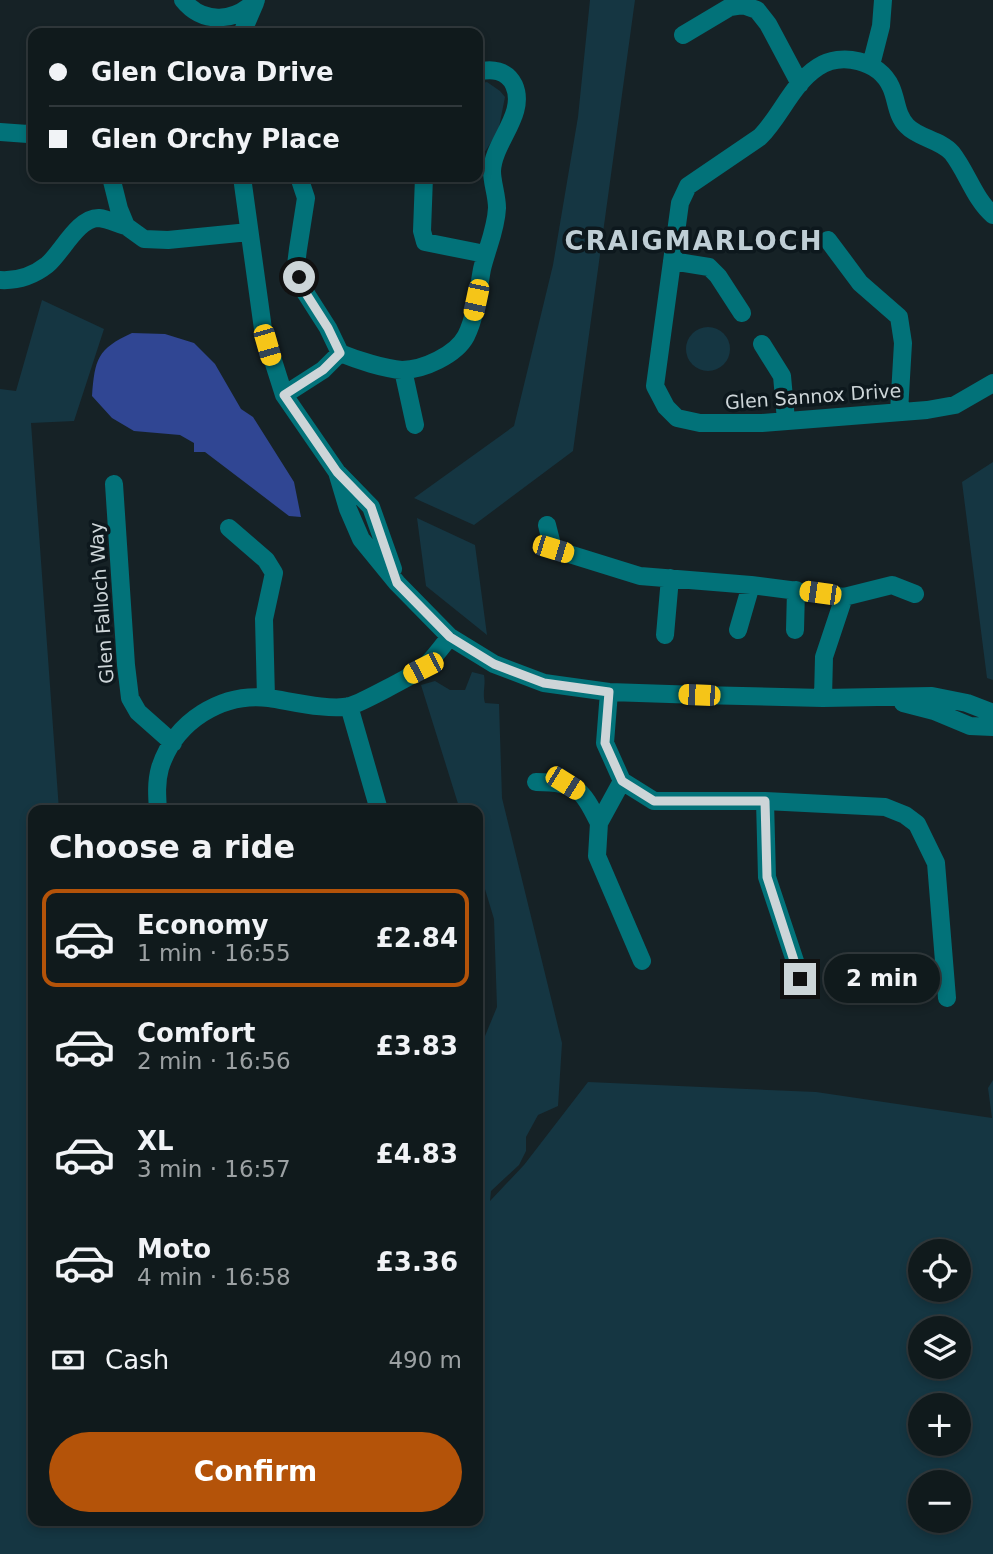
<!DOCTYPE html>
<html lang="en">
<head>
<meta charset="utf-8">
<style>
  :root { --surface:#101a1c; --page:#192325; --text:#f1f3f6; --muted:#9ca1a3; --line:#30383b; --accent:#b45309 }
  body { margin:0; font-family:"DejaVu Sans",sans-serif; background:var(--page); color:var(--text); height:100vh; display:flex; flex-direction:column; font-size:26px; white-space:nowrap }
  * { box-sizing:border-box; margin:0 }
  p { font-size:23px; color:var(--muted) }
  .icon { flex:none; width:38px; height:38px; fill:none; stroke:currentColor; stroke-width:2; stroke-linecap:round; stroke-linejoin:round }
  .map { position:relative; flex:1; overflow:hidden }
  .sheet { position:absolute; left:28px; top:805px; width:455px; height:721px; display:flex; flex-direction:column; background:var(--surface); border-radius:14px; box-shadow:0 4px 10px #0003,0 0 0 2px var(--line) }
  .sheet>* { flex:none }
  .banner { position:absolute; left:28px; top:28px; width:455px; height:154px; border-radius:14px; box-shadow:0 4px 10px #0003,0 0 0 2px var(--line); display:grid; align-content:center; height:154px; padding:0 21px; background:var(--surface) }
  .controls { position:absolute; left:908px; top:1239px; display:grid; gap:14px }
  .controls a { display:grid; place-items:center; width:63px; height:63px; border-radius:50%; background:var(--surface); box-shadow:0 4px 10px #0003,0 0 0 2px var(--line); font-size:35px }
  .end { position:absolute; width:32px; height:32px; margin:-16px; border:9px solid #cdd5d8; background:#111; box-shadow:0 0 0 4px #111 }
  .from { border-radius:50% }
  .bubble { position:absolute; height:49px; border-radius:24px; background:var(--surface); box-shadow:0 4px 10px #0003,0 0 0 2px var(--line); font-size:23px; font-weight:700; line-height:49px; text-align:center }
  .car { position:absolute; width:21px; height:42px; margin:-21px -10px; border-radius:9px; box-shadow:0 0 5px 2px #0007; background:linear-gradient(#f5c518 24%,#345 0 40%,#f5c518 0 76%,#345 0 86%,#f5c518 0) }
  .banner b { display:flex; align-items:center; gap:24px; height:66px; font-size:26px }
  .banner b+b { border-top:2px solid var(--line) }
  .banner i { width:18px; height:18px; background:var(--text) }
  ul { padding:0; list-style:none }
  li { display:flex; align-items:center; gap:21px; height:98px; margin:0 14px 10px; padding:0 7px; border:4px solid transparent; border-radius:14px }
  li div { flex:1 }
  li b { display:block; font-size:26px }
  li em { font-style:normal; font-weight:700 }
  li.on { border-color:var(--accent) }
  li>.icon { width:63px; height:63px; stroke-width:1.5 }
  h2 { padding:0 21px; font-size:32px; line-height:84px }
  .pay { display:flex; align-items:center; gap:18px; height:77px; padding:0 21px; font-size:26px }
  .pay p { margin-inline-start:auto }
  .primary-button { display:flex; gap:14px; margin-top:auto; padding:14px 21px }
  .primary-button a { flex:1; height:80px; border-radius:42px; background:var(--accent); color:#fff; font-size:28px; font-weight:700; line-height:80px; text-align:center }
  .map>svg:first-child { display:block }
</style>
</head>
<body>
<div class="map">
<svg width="993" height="1554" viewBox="0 0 993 1554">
  <rect width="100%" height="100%" fill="#162226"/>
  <path fill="#153642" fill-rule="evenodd" d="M590 0H635L573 451 474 525 414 498 514 426 553 265 578 117Z
    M487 82 500 91 505 97 498 132 482 156H478V84Z
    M42 300 104 329 74 421 31 423 59 810H33V1521H478V1053L497 1007 494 919 478 866V810H460L421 685 435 681 450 690H465L472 672 484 675C486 685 482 693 485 703L499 704 502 798 562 1043 558 1106 538 1115 526 1137V1151L519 1165 491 1191 490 1201 524 1165 588 1082 816 1092 992 1118 988 1088 993 1080V1554H0V389L16 391ZM920 1251H959V1290H920ZM920 1328H959V1367H920ZM920 1405H959V1444H920ZM920 1482H959V1521H920Z
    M686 349a22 22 0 1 1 44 0a22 22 0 1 1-44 0Z
    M993 462V680L987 678 962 482Z
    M417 518 475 545 487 635 426 586Z"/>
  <path fill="#304693" d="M132 333 165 334 194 343 215 364 241 409 253 417 294 482 301 517 289 516 205 452H194V443L180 435 134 431 112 418 92 396C95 359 97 349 132 333Z"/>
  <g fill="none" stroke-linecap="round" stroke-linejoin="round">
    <path stroke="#027279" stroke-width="18" d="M183 0C203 25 236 22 256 0
      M242 33 255 3
      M683 35 730 7 743 5 757 10 768 24 800 84
      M871 65 881 26 883 0
      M0 132 28 134 33 131
      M111 177 119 209 126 226 144 239 168 240 249 232
      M242 177 263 329 284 395 337 472 371 507 393 569
      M299 177 306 198 298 249 296 265 299 277 305 292 328 328 340 353C357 360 385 369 402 370 423 370 456 355 466 336 476 316 478 291 482 269 487 248 496 230 497 208 497 195 492 183 492 171 493 142 527 114 514 85 507 70 491 68 478 72
      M424 177 422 231 425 242 485 254
      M993 215C975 200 967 172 952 153 941 140 918 138 907 126 896 115 897 100 891 87 879 60 841 52 818 67 792 84 781 116 760 137L688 186 680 203 655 386 666 407 677 418 700 423H762L927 410 955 405 993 383
      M828 240 860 283 899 317 903 343 899 412
      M672 261 709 267 718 276 742 313
      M0 280C17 281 33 276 47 265 61 254 78 217 99 218 108 219 118 224 126 226
      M762 344 782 376 786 420
      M403 370 415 425
      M284 395 323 370 340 353
      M337 472 348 509 361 539 397 583 450 637 494 664 544 683 609 692 699 695 823 698 932 696 967 703 993 713
      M114 484 126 665 130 698 138 712 173 743
      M547 525 553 549 640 576 751 585 844 597 892 585 915 594
      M229 528 266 560 274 573 264 619 266 698
      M738 630 751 585
      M795 630 796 590
      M665 635 670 578
      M609 692 605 743 622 781 654 801H765L885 807 905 815 917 824 936 863 947 998
      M823 698 824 657 844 597
      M903 703 934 711 970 726 993 727
      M349 706 379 810
      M622 781 599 823 597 856 642 961
      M536 782C577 783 581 787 599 823
      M765 801 767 877 801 979
      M158 810C157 796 156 782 160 768 175 721 222 692 269 698 290 701 330 711 350 706 361 703 411 676 422 669 432 661 441 647 450 637"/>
  </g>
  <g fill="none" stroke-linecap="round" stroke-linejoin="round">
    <path stroke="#cdd5d8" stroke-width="9" d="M299 277 305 292 328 328 340 353 323 370 284 395 337 472 371 507 397 583 450 637 494 664 544 683 609 692 605 743 622 781 654 801H765L767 877 800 979"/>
  </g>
  <g text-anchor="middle" stroke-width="7" stroke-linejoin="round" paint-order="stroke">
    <g font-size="19" fill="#cdd5d8" stroke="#0d181d">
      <text transform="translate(813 396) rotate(-4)" y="7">Glen Sannox Drive</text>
      <text transform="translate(101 603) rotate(-94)" y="7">Glen Falloch Way</text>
    </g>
    <g font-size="26" font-weight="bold" letter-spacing="2" fill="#bfced5" stroke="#0d181d">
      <text x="694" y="250">CRAIGMARLOCH</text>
    </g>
  </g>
</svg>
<div class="controls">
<a><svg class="icon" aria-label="locate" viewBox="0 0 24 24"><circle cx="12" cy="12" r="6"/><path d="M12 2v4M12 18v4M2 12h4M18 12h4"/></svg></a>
<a><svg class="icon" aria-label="layers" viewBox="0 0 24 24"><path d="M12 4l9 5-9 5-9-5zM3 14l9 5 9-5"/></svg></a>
<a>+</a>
<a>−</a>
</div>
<i class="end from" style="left:299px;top:277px"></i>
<i class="end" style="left:800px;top:979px"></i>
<div class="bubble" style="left:824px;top:954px;width:116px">2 min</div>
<i class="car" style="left:476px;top:300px;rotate:192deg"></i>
<i class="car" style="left:267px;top:345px;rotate:164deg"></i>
<i class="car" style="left:553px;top:549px;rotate:107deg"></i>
<i class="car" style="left:820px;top:593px;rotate:278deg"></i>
<i class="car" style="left:423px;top:668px;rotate:243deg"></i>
<i class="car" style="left:699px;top:695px;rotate:272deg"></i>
<i class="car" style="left:565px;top:783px;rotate:122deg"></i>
<div class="banner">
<b><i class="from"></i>Glen Clova Drive</b>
<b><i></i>Glen Orchy Place</b>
</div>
<section class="sheet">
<h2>Choose a ride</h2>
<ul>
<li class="on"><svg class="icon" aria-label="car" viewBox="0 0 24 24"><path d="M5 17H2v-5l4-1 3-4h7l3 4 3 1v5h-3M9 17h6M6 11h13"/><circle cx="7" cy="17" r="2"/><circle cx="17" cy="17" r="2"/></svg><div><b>Economy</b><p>1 min · 16:55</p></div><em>£2.84</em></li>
<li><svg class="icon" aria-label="car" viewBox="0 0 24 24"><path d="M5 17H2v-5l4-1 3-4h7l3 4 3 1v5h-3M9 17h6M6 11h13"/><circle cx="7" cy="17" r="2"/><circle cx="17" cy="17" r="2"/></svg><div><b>Comfort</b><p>2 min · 16:56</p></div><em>£3.83</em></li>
<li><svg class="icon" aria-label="car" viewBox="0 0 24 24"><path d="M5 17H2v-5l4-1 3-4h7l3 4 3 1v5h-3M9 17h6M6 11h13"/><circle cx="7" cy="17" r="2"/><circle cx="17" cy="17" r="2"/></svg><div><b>XL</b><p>3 min · 16:57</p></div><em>£4.83</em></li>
<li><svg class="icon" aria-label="car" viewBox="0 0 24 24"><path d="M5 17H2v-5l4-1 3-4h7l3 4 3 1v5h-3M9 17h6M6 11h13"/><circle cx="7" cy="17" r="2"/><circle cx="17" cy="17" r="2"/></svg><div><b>Moto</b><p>4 min · 16:58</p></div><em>£3.36</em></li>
</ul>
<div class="pay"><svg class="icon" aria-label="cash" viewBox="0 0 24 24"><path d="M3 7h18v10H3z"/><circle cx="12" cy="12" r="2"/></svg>Cash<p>490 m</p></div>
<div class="primary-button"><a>Confirm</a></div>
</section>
</div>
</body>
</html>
